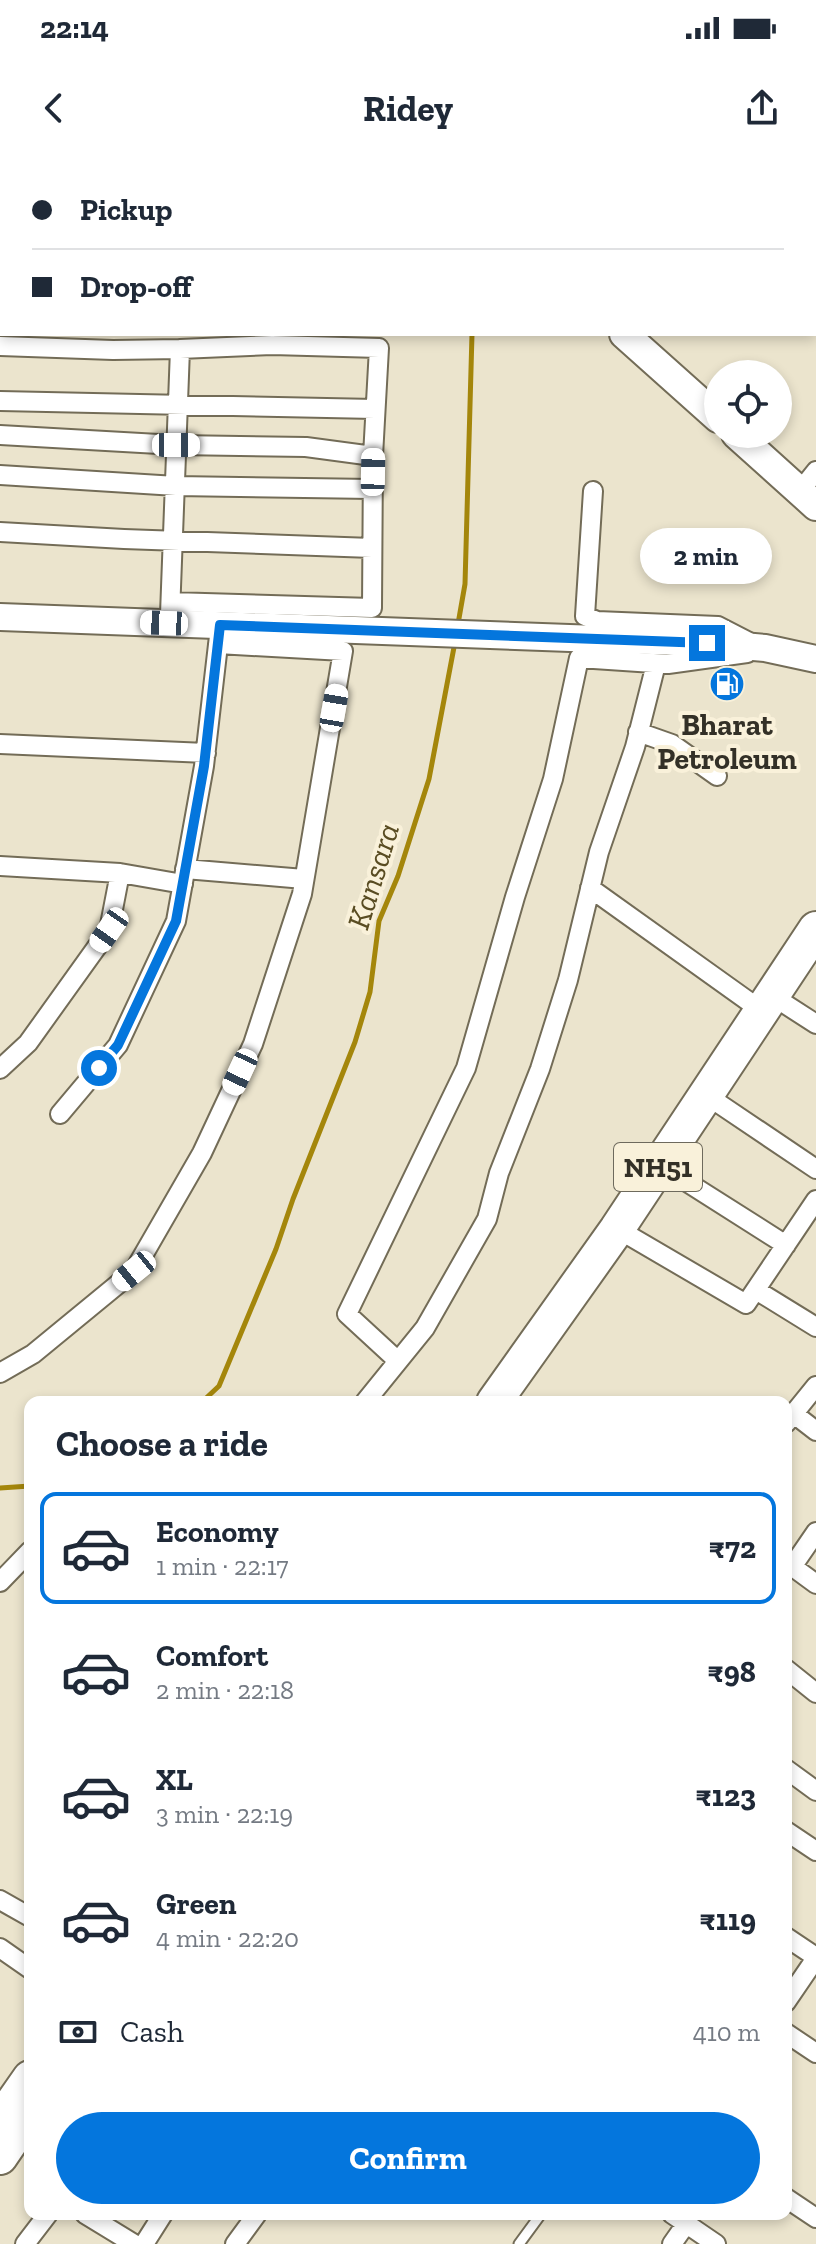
<!DOCTYPE html>
<html lang="en">
<head>
<meta charset="utf-8">
<style>
  :root { --surface:#fff; --page:#f2f2f3; --text:#1f2937; --muted:#747a83; --line:#e0e1e3; --accent:#0476dd }
  body { margin:0; font-family:"Zilla Slab",serif; background:var(--page); color:var(--text); height:100vh; display:flex; flex-direction:column; font-size:30px; white-space:nowrap }
  * { box-sizing:border-box; margin:0 }
  p { font-size:26px; color:var(--muted) }
  .icon { flex:none; width:44px; height:44px; fill:none; stroke:currentColor; stroke-width:2; stroke-linecap:round; stroke-linejoin:round }
  .map { position:relative; flex:1; overflow:hidden }
  .details { position:absolute; left:24px; top:1236px; width:768px; height:824px; display:flex; flex-direction:column; background:var(--surface); border-radius:16px; box-shadow:0 4px 12px #0003 }
  .details>* { flex:none }
  .hud { position:absolute; left:0px; top:0px; width:816px; height:176px; box-shadow:0 4px 12px #0003; display:grid; align-content:center; height:176px; padding:0 32px; background:var(--surface) }
  .controls { position:absolute; left:704px; top:200px; display:grid; gap:16px }
  .controls a { display:grid; place-items:center; width:88px; height:88px; border-radius:50%; background:var(--surface); box-shadow:0 4px 12px #0003; font-size:40px }
  .end { position:absolute; width:36px; height:36px; margin:-18px; border:10px solid #0476dd; background:#fff; box-shadow:0 0 0 4px #fff }
  .from { border-radius:50% }
  .bubble { position:absolute; height:56px; border-radius:28px; background:var(--surface); box-shadow:0 4px 12px #0003; font-size:26px; font-weight:700; line-height:56px; text-align:center }
  .car { position:absolute; width:24px; height:48px; margin:-24px -12px; border-radius:10px; box-shadow:0 0 6px 2px #0007; background:linear-gradient(#fff 24%,#345 0 40%,#fff 0 76%,#345 0 86%,#fff 0) }
  .hud b { display:flex; align-items:center; gap:28px; height:76px; font-size:30px }
  .hud b+b { border-top:2px solid var(--line) }
  .hud i { width:20px; height:20px; background:var(--text) }
  ul { padding:0; list-style:none }
  li { display:flex; align-items:center; gap:24px; height:112px; margin:0 16px 12px; padding:0 16px; border:4px solid transparent; border-radius:16px }
  li div { flex:1 }
  li b { display:block; font-size:30px }
  li em { font-style:normal; font-weight:700 }
  li.active { border-color:var(--accent) }
  li>.icon { width:72px; height:72px; stroke-width:1.5 }
  h2 { padding:0 32px; font-size:36px; line-height:96px }
  .pay { display:flex; align-items:center; gap:20px; height:88px; padding:0 32px; font-size:30px }
  .pay p { margin-inline-start:auto }
  .cta { display:flex; gap:16px; margin-top:auto; padding:16px 32px }
  .cta a { flex:1; height:92px; border-radius:48px; background:var(--accent); color:#fff; font-size:32px; font-weight:700; line-height:92px; text-align:center }
  .status { display:flex; justify-content:space-between; align-items:center; height:56px; padding:0 40px; background:var(--surface); direction:ltr }
  .status svg { height:22px; fill:currentColor }
  header { display:flex; justify-content:space-between; align-items:center; height:104px; padding:0 32px; background:var(--surface); font-size:36px; font-weight:700 }
  .map>svg:first-child { display:block }
</style>
</head>
<body>
<div class="status"><b>22:14</b><svg viewBox="0 0 49 12"><path d="M0 12V9h3v3zM5 12V6h3v6zM10 12V3h3v9zM15 12V0h3v12zM26 1h20v11H26zM47 4h2v5h-2z"/></svg></div>
<header><svg class="icon" aria-label="back" viewBox="0 0 24 24"><path d="M15 5l-7 7 7 7"/></svg>Ridey<svg class="icon" aria-label="share" viewBox="0 0 24 24"><path d="M12 15V3M7 8l5-5 5 5M5 13v7h14v-7"/></svg></header>
<div class="map">
<svg width="816" height="2084" viewBox="0 0 816 2084">
  <rect width="100%" height="100%" fill="#ebe4cd"/>
  <g fill="none" stroke-linecap="round" stroke-linejoin="round">
    <path stroke="#a4860b" stroke-width="5" d="M516 2 517 0
      M458 464 465 424 472 174
      M202 1242 219 1226 276 1089 293 1039 355 882 370 832 379 761 398 716 429 619 455 482
      M0 1328 30 1326"/>
    <defs>
      <path id="lane" d="M519 2084 541 2054"/>
      <path id="street" d="M157 2 159 0
        M213 2 216 0
        M379 2 380 0
        M669 2V0
        M796 2V0
        M0 38 2 37
        M0 85 2 84
        M814 115 816 116
        M0 129 2 131
        M0 186 113 190 180 189 170 454
        M0 241 375 249
        M0 275 176 285 306 287 373 296
        M0 315 176 326 372 329
        M593 331 585 456 597 461 718 466 751 483
        M800 331 816 311
        M0 372 124 379 372 388
        M171 442 372 448 373 296 379 188 272 185 180 189
        M638 572 672 584 717 616
        M0 584 206 593
        M0 706 120 713 183 724
        M185 709 304 719
        M590 728 762 851
        M785 844 816 864
        M0 909 28 883 109 770 120 713
        M718 943 816 1009
        M60 954 118 885 176 761 204 606 219 476
        M671 1012 786 1085
        M628 1075 746 1144 816 1040
        M756 1130 816 1167
        M398 1201 347 1154 466 908 515 737 553 619 579 498 668 504 747 493
        M0 1213 33 1194 134 1111 202 993 253 884 302 734 343 491 218 484
        M365 1242 425 1168 487 1059 499 1013 540 909 568 820 599 692 635 587 656 504
        M794 1254 816 1271
        M786 1263 816 1226
        M786 1402 816 1424
        M792 1407 816 1372
        M0 1422 30 1391
        M786 1509 816 1533
        M786 1609 816 1631
        M786 1671 816 1691
        M0 1740 30 1757
        M786 1777 816 1797
        M0 1788 30 1809
        M786 1842 816 1798
        M786 1873 816 1893
        M786 2038 816 2058
        M85 2054 134 2084
        M672 2054 716 2084
        M25 2084 48 2054
        M144 2084 163 2054
        M235 2084 257 2054
        M672 2084 686 2064"/>
      <path id="secondary" d="M0 457 707 483 765 488 816 499"/>
      <path id="primary" d="M469 0 470 2
        M624 174 718 258
        M736 274 816 346"/>
      <path id="highway" d="M494 1242 617 1069 816 769
        M0 1961 30 1918
        M0 1997 30 1953"/>
    </defs>
    <use href="#lane" stroke="#736c57" stroke-width="13"/>
    <use href="#street" stroke="#736c57" stroke-width="22"/>
    <use href="#secondary" stroke="#736c57" stroke-width="30"/>
    <use href="#primary" stroke="#736c57" stroke-width="32"/>
    <use href="#highway" stroke="#736c57" stroke-width="38"/>
    <use href="#lane" stroke="#fff" stroke-width="9"/>
    <use href="#street" stroke="#fff" stroke-width="18"/>
    <use href="#secondary" stroke="#fff" stroke-width="26"/>
    <use href="#primary" stroke="#fff" stroke-width="28"/>
    <use href="#highway" stroke="#fff" stroke-width="34"/>
  </g>
  <g fill="none" stroke-linecap="round" stroke-linejoin="round">
    <path stroke="#0476dd" stroke-width="10" d="M99 908 118 885 176 761 204 606 220 465 707 483"/>
  </g>
  <defs>
    <symbol id="fuel-disc" viewBox="-11 -11 22 22"><circle r="9.5" fill="#0476dd" stroke="#f9f1da"/><path d="M-5.5-6h7V0h2V4h1.3V-2.5L3-4.5l.8-.8L6-3V5H2.5V1h-1V6h-7ZM-4.2-4.7v3.2H.2V-4.7Z" fill="#fff"/></symbol>
  </defs>
  <g fill-rule="evenodd">
    <use href="#fuel-disc" x="707" y="504" width="40" height="40"/>
  </g>
  <g text-anchor="middle" stroke-width="8" stroke-linejoin="round" paint-order="stroke">
    <rect fill="#f9f1da" stroke="#6e6a5d" stroke-width="2" x="614" y="983" width="88" height="48" rx="6"/>
    <g font-size="28" font-weight="bold" fill="#333027">
      <text x="658" y="1017">NH51</text>
    </g>
    <g font-size="30" font-weight="bold" fill="#333027" stroke="#f9f1da">
      <text x="727" y="575">Bharat<tspan x="727" dy="34">Petroleum</tspan></text>
    </g>
    <g font-size="32" font-style="italic" fill="#594c22" stroke="#f9f1da">
      <text transform="translate(373 716) rotate(-73)" y="11">Kansara</text>
    </g>
  </g>
</svg>
<div class="controls">
<a><svg class="icon" aria-label="locate" viewBox="0 0 24 24"><circle cx="12" cy="12" r="6"/><path d="M12 2v4M12 18v4M2 12h4M18 12h4"/></svg></a>
</div>
<i class="end from" style="left:99px;top:908px"></i>
<i class="end" style="left:707px;top:483px"></i>
<div class="bubble" style="left:640px;top:368px;width:132px">2 min</div>
<i class="car" style="left:176px;top:285px;rotate:90deg"></i>
<i class="car" style="left:373px;top:312px;rotate:1deg"></i>
<i class="car" style="left:164px;top:463px;rotate:272deg"></i>
<i class="car" style="left:334px;top:548px;rotate:10deg"></i>
<i class="car" style="left:109px;top:770px;rotate:215deg"></i>
<i class="car" style="left:240px;top:912px;rotate:205deg"></i>
<i class="car" style="left:134px;top:1111px;rotate:231deg"></i>
<div class="hud">
<b><i class="from"></i>Pickup</b>
<b><i></i>Drop-off</b>
</div>
<section class="details">
<h2>Choose a ride</h2>
<ul>
<li class="active"><svg class="icon" aria-label="car" viewBox="0 0 24 24"><path d="M5 17H2v-5l4-1 3-4h7l3 4 3 1v5h-3M9 17h6M6 11h13"/><circle cx="7" cy="17" r="2"/><circle cx="17" cy="17" r="2"/></svg><div><b>Economy</b><p>1 min · 22:17</p></div><em>₹72</em></li>
<li><svg class="icon" aria-label="car" viewBox="0 0 24 24"><path d="M5 17H2v-5l4-1 3-4h7l3 4 3 1v5h-3M9 17h6M6 11h13"/><circle cx="7" cy="17" r="2"/><circle cx="17" cy="17" r="2"/></svg><div><b>Comfort</b><p>2 min · 22:18</p></div><em>₹98</em></li>
<li><svg class="icon" aria-label="car" viewBox="0 0 24 24"><path d="M5 17H2v-5l4-1 3-4h7l3 4 3 1v5h-3M9 17h6M6 11h13"/><circle cx="7" cy="17" r="2"/><circle cx="17" cy="17" r="2"/></svg><div><b>XL</b><p>3 min · 22:19</p></div><em>₹123</em></li>
<li><svg class="icon" aria-label="car" viewBox="0 0 24 24"><path d="M5 17H2v-5l4-1 3-4h7l3 4 3 1v5h-3M9 17h6M6 11h13"/><circle cx="7" cy="17" r="2"/><circle cx="17" cy="17" r="2"/></svg><div><b>Green</b><p>4 min · 22:20</p></div><em>₹119</em></li>
</ul>
<div class="pay"><svg class="icon" aria-label="cash" viewBox="0 0 24 24"><path d="M3 7h18v10H3z"/><circle cx="12" cy="12" r="2"/></svg>Cash<p>410 m</p></div>
<div class="cta"><a>Confirm</a></div>
</section>
</div>
</body>
</html>
